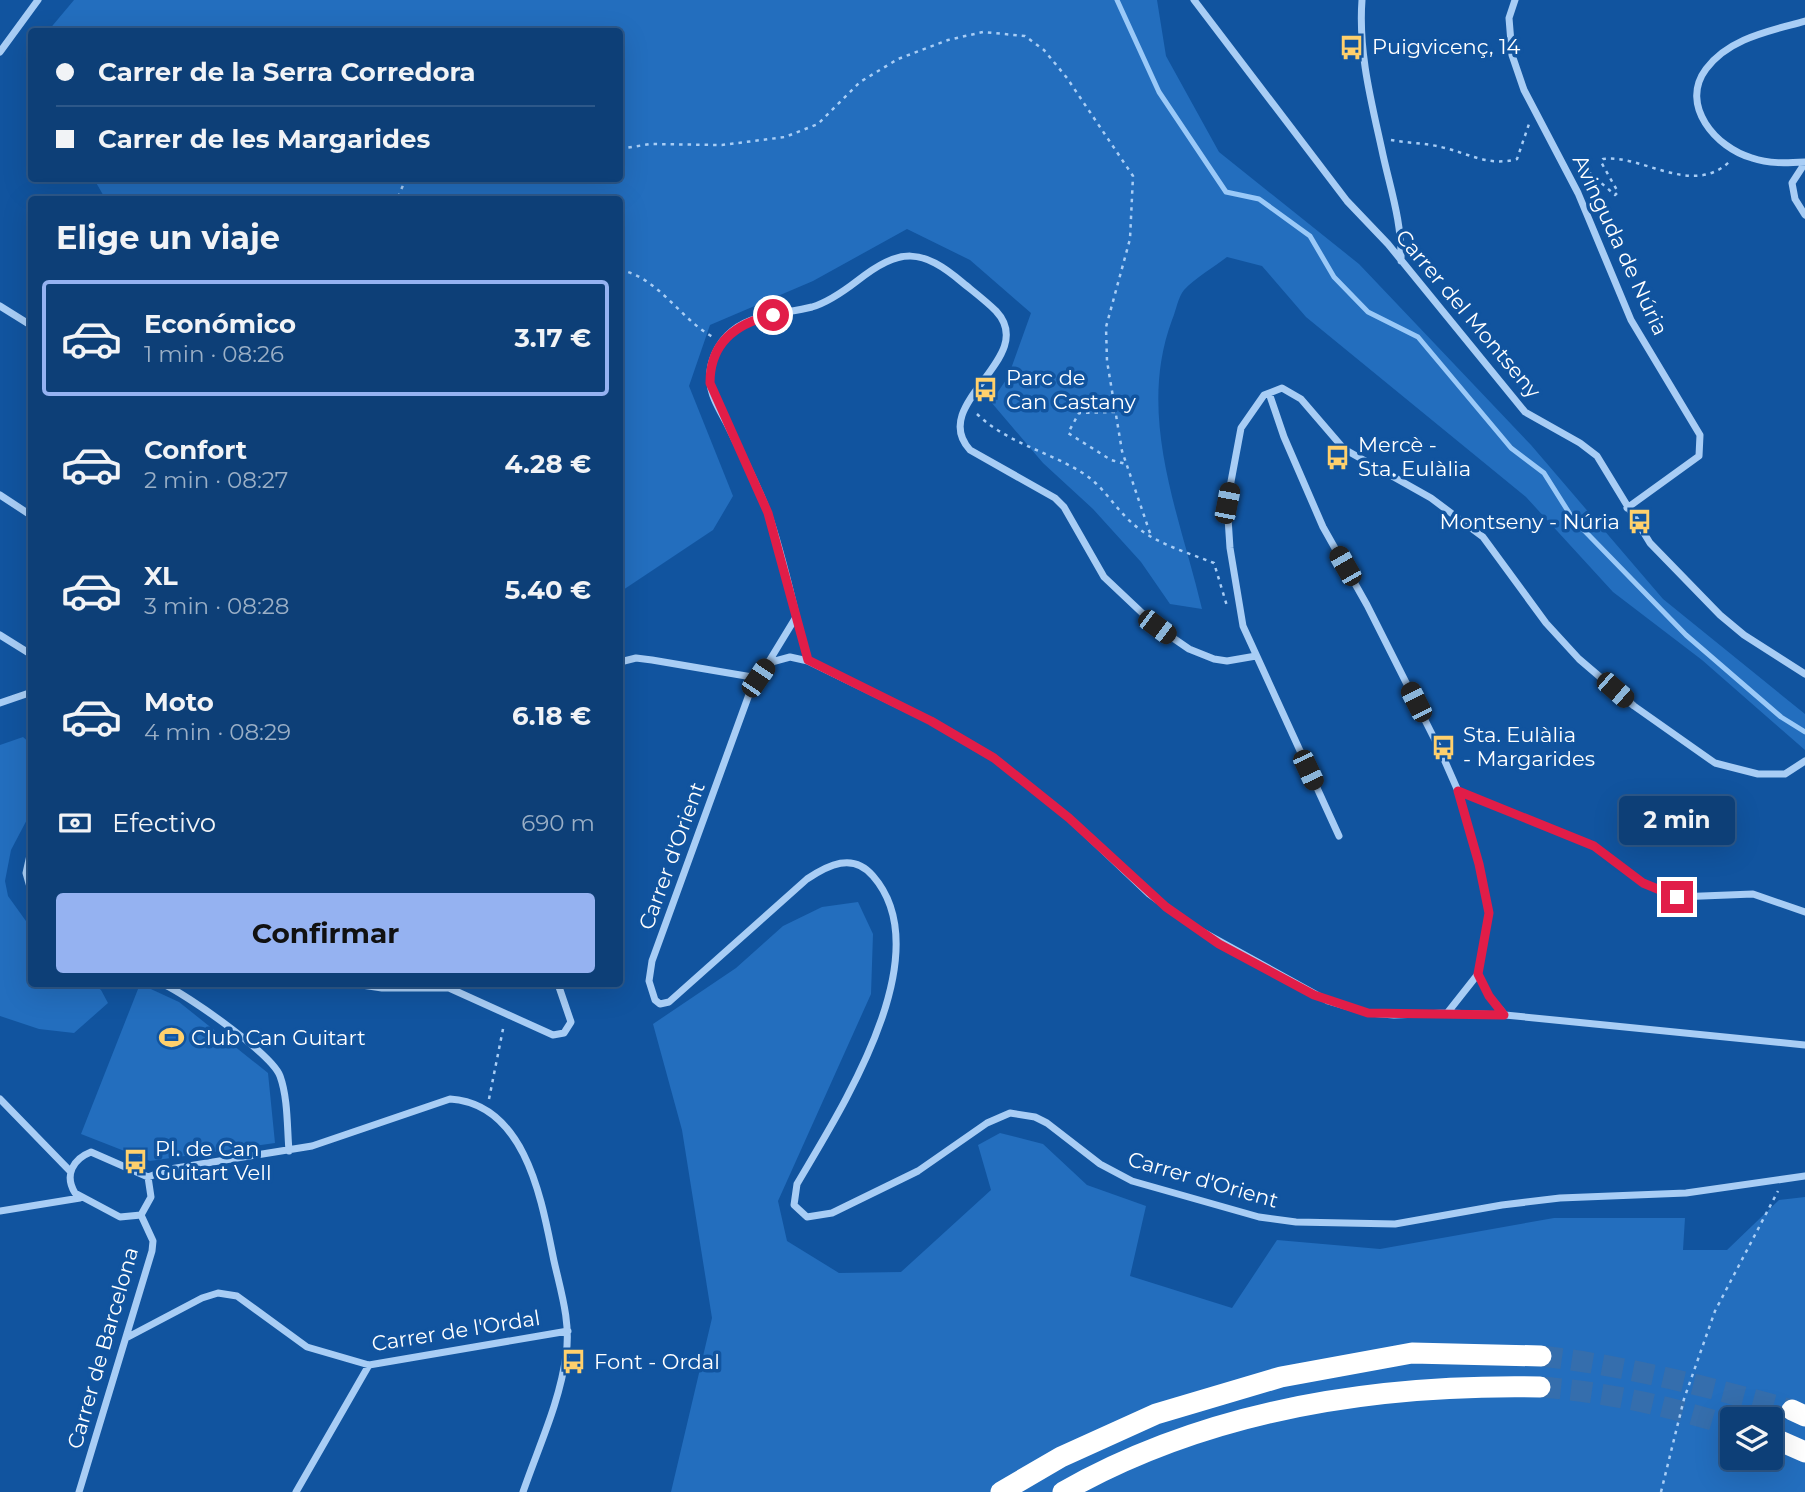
<!DOCTYPE html>
<html lang="es">
<head>
<meta charset="utf-8">
<style>
  :root { --surface:#0d3f77; --page:#1b4a7f; --text:#f1f3f6; --muted:#9aafc6; --line:#2d5889; --accent:#95b2f1 }
  body { margin:0; font-family:Montserrat,sans-serif; background:var(--page); color:var(--text); height:100vh; display:flex; flex-direction:column; font-size:26px; white-space:nowrap }
  * { box-sizing:border-box; margin:0 }
  p { font-size:23px; color:var(--muted) }
  .icon { flex:none; width:38px; height:38px; fill:none; stroke:currentColor; stroke-width:2; stroke-linecap:round; stroke-linejoin:round }
  .map { position:relative; flex:1; overflow:hidden }
  .sheet { position:absolute; left:28px; top:196px; width:595px; height:791px; display:flex; flex-direction:column; background:var(--surface); border-radius:7px; box-shadow:0 7px 28px #0002,0 0 0 2px var(--line) }
  .sheet>* { flex:none }
  .banner { position:absolute; left:28px; top:28px; width:595px; height:154px; border-radius:7px; box-shadow:0 7px 28px #0002,0 0 0 2px var(--line); display:grid; align-content:center; height:154px; padding:0 28px; background:var(--surface) }
  .buttons { position:absolute; left:1720px; top:1407px; display:grid; gap:14px }
  .buttons a { display:grid; place-items:center; width:63px; height:63px; border-radius:7px; background:var(--surface); box-shadow:0 7px 28px #0002,0 0 0 2px var(--line); font-size:35px }
  .end { position:absolute; width:32px; height:32px; margin:-16px; border:9px solid #e11d48; background:#fff; box-shadow:0 0 0 4px #fff }
  .from { border-radius:50% }
  .bubble { position:absolute; height:49px; border-radius:7px; background:var(--surface); box-shadow:0 7px 28px #0002,0 0 0 2px var(--line); font-size:23px; font-weight:700; line-height:49px; text-align:center }
  .car { position:absolute; width:21px; height:42px; margin:-21px -10px; border-radius:9px; box-shadow:0 0 5px 2px #0007; background:linear-gradient(#222 24%,#8ab4d8 0 40%,#222 0 76%,#8ab4d8 0 86%,#222 0) }
  .banner b { display:flex; align-items:center; gap:24px; height:66px; font-size:26px }
  .banner b+b { border-top:2px solid var(--line) }
  .banner i { width:18px; height:18px; background:var(--text) }
  ul { padding:0; list-style:none }
  li { display:flex; align-items:center; gap:21px; height:116px; margin:0 14px 10px; padding:0 14px; border:4px solid transparent; border-radius:7px }
  li div { flex:1 }
  li b { display:block; font-size:26px }
  li em { font-style:normal; font-weight:700 }
  li.current { border-color:var(--accent) }
  li>.icon { width:63px; height:63px; stroke-width:1.5 }
  h2 { padding:0 28px; font-size:32px; line-height:84px }
  .pay { display:flex; align-items:center; gap:18px; height:77px; padding:0 28px; font-size:26px }
  .pay p { margin-inline-start:auto }
  .primary-button { display:flex; gap:14px; margin-top:auto; padding:14px 28px }
  .primary-button a { flex:1; height:80px; border-radius:7px; background:var(--accent); color:#111; font-size:28px; font-weight:700; line-height:80px; text-align:center }
  .map>svg:first-child { display:block }
</style>
</head>
<body>
<div class="map">
<svg width="1805" height="1492" viewBox="0 0 1805 1492">
  <rect width="100%" height="100%" fill="#11549f"/>
  <path fill="#236ebe" fill-rule="evenodd" d="M74 0H1157L1166 56 1219 152 1359 264 1531 445 1663 599 1805 714V750L1702 660 1613 592 1526 497 1306 317 1262 266 1227 257C1214 267 1195 278 1184 290 1178 297 1176 311 1172 320 1136 417 1180 515 1202 609L1170 604 1141 562 1093 509 1043 463 991 402 1008 377 1031 313 970 260 907 229 813 281 710 325 689 386 733 496 713 530 620 592V200H106L94 179 620 178V32L48 31Z
    M23 737 31 744V812L11 850 5 881 8 896 31 928 32 984H93L101 990 108 1003 74 1033 39 1029 0 1016V745Z
    M858 902 873 934 871 994 778 1201 787 1241 839 1273 901 1272 991 1190 978 1145 1000 1133 1043 1144 1087 1185 1146 1206 1130 1276 1232 1308 1277 1240 1380 1249 1554 1218H1685L1683 1250H1727L1779 1200 1805 1197V1492H671L712 1318 682 1130 653 1024 736 968 783 926 822 907ZM1732 1419H1771V1458H1732Z
    M140 984 179 1002 268 1073 275 1143 150 1161 81 1134Z"/>
  <g fill="none" stroke-linecap="round" stroke-linejoin="round">
    <path stroke="#9ac9f8" stroke-width="5" d="M1117 0 1159 92 1226 192 1259 199 1310 236 1334 277 1368 312 1418 337 1511 448 1544 473 1573 519 1686 635 1781 717 1805 732"/>
    <path stroke="#356ead" stroke-width="21" stroke-dasharray="21 10" stroke-linecap="butt" d="M1541 1356C1628 1366 1709 1387 1792 1410
      M1540 1387C1607 1392 1668 1406 1732 1426"/>
    <path stroke="#a8cdf5" stroke-width="2.5" stroke-dasharray="3.5 5" stroke-linecap="butt" d="M1391 140C1407 143 1425 143 1441 147 1468 153 1488 167 1517 159L1529 124
      M620 149 650 144 722 145 785 137 818 124 860 82 898 59 948 40 983 32 1025 36 1044 50 1067 78 1133 176 1130 239 1106 327 1107 361 1122 451 1151 536
      M1576 161 1615 195 1618 192 1601 162 1603 159C1642 154 1692 197 1729 162
      M406 178 399 195 408 200
      M620 270C658 277 680 319 713 337
      M1115 412 1079 413 1068 433 1111 460 1126 464
      M977 414C1007 443 1047 451 1081 472 1103 485 1113 506 1131 522 1153 543 1186 552 1214 563L1227 606
      M489 1099 504 1024
      M1661 1492 1684 1399 1715 1311 1778 1191"/>
    <path stroke="#a8cdf5" stroke-width="7" d="M1194 0 1347 201 1388 244 1525 412 1580 443 1597 456 1650 543 1720 615 1744 635 1805 674
      M1362 0C1358 53 1372 104 1383 155 1391 191 1402 223 1401 261
      M1515 0 1509 18 1512 55 1524 90 1578 193 1631 320 1700 435 1699 456 1627 508
      M1805 21C1770 31 1729 38 1706 69 1679 105 1716 148 1752 158 1769 164 1787 163 1805 162
      M0 52 38 0
      M1805 163 1792 183 1795 199 1805 215
      M0 306 32 326
      M1269 393 1284 437 1323 527 1367 605 1440 750 1458 791 1479 864 1489 913 1478 974 1448 1012
      M0 495 32 516
      M796 617 768 663 790 657 808 661 931 721 994 758 1069 818 1149 894 1194 927 1328 1001 1369 1013 1394 1015 1447 1013 1505 1015 1805 1045
      M0 635 32 655
      M808 661C794 612 785 560 768 513 757 483 742 455 728 426 721 412 711 398 710 382 708 364 717 343 732 331 754 313 786 314 812 307 829 302 844 291 857 281 900 247 922 248 963 283 974 292 986 301 996 311 1040 358 927 403 970 450L1055 498 1064 507 1104 577 1157 627 1189 649 1214 659 1227 661 1256 656
      M620 662 636 658 652 660 758 678
      M768 663 751 689 652 961 649 981 655 1000 660 1004 669 1002 807 879C828 865 853 852 873 876 942 955 839 1112 797 1184L794 1205 807 1217 832 1213 918 1171 987 1123 1010 1113 1035 1117 1047 1123 1100 1164 1132 1181 1259 1217 1296 1222 1395 1224 1502 1205 1560 1198 1686 1193 1805 1176
      M0 703 32 692
      M1458 791 1594 846 1643 883 1677 897 1753 894 1805 912
      M1339 836 1243 626 1230 548 1227 503 1241 428 1264 395 1282 388 1301 399 1344 449 1431 498 1483 537 1546 623 1579 659 1634 706 1715 763 1758 774H1785L1805 761
      M32 846 26 873 32 894
      M1478 974 1489 996 1505 1015
      M163 984C186 994 272 1054 280 1076 288 1098 287 1127 289 1151
      M355 984 382 988H449L553 1035 564 1033 571 1022 558 984
      M0 1099 70 1171
      M91 1152 148 1177 151 1197 141 1215 120 1217 75 1193C64 1175 73 1159 91 1152Z
      M148 1177 170 1169 312 1146 450 1099C527 1104 542 1203 554 1261 561 1292 571 1323 566 1355 560 1402 538 1448 523 1492
      M0 1211 80 1198
      M128 1337 202 1298 218 1293 237 1296 307 1347 369 1365 568 1331
      M79 1492 152 1251 153 1241 141 1215
      M296 1492 369 1365"/>
    <path stroke="#fff" stroke-width="21" d="M1792 1410 1805 1416
      M1778 1440 1805 1452
      M1001 1492 1061 1457 1156 1414 1281 1377 1412 1353 1541 1356
      M1063 1492C1207 1410 1376 1384 1540 1387"/>
  </g>
  <g fill="none" stroke-linecap="round" stroke-linejoin="round">
    <path stroke="#e11d48" stroke-width="9" d="M773 315C736 323 710 343 710 383L768 513 808 660 931 721 994 758 1069 818 1166 907 1219 944 1314 995 1368 1013 1504 1015 1489 996 1478 974 1489 913 1479 864 1458 791 1594 846 1643 883 1677 897"/>
  </g>
  <defs>
    <symbol id="bus-bare" viewBox="-9 -9 18 18"><path d="M-5-6H5V4H4V6H2V4H-2V6H-4V4H-5ZM-3.5-4V0h7V-4ZM-3.5 1.2v1.5H-2V1.2ZM2 1.2v1.5H3.5V1.2Z" fill="#ffd06c" stroke="#11549f" stroke-width="2.5" paint-order="stroke"/></symbol>
    <symbol id="stadium-bare" viewBox="-9 -9 18 18"><path d="M0-5a6.5 5 0 1 0 0 10a6.5 5 0 1 0 0-10ZM-3.5-1.8h7v3.6h-7Z" fill="#ffd06c" stroke="#11549f" stroke-width="2.5" paint-order="stroke"/></symbol>
  </defs>
  <g fill-rule="evenodd">
    <use href="#bus-bare" x="1334" y="30" width="35" height="35"/>
    <use href="#bus-bare" x="968" y="372" width="35" height="35"/>
    <use href="#bus-bare" x="1320" y="440" width="35" height="35"/>
    <use href="#bus-bare" x="1622" y="504" width="35" height="35"/>
    <use href="#bus-bare" x="1426" y="730" width="35" height="35"/>
    <use href="#stadium-bare" x="154" y="1020" width="35" height="35"/>
    <use href="#bus-bare" x="118" y="1144" width="35" height="35"/>
    <use href="#bus-bare" x="556" y="1344" width="35" height="35"/>
  </g>
  <g text-anchor="middle" stroke-width="7" stroke-linejoin="round" paint-order="stroke">
    <g font-size="21" fill="#fff" stroke="#11549f" text-anchor="start">
      <text x="1372" y="54">Puigvicenç, 14</text>
      <text x="1006" y="385">Parc de<tspan x="1006" dy="24">Can Castany</tspan></text>
      <text x="1358" y="452">Mercè -<tspan x="1358" dy="24">Sta. Eulàlia</tspan></text>
      <text x="1620" y="529" text-anchor="end">Montseny - Núria</text>
      <text x="1463" y="742">Sta. Eulàlia<tspan x="1463" dy="24">- Margarides</tspan></text>
      <text x="191" y="1045">Club Can Guitart</text>
      <text x="155" y="1156">Pl. de Can<tspan x="155" dy="24">Guitart Vell</tspan></text>
      <text x="594" y="1369">Font - Ordal</text>
    </g>
    <g font-size="21" fill="#fff" stroke="#11549f">
      <text transform="translate(1620 245) rotate(65)" y="7">Avinguda de Núria</text>
      <text transform="translate(1468 314) rotate(50)" y="7">Carrer del Montseny</text>
      <text transform="translate(672 856) rotate(-70)" y="7">Carrer d'Orient</text>
      <text transform="translate(1203 1180) rotate(16)" y="7">Carrer d'Orient</text>
      <text transform="translate(456 1331) rotate(-9)" y="7">Carrer de l'Ordal</text>
      <text transform="translate(103 1348) rotate(-74)" y="7">Carrer de Barcelona</text>
    </g>
  </g>
</svg>
<div class="buttons">
<a><svg class="icon" aria-label="layers" viewBox="0 0 24 24"><path d="M12 4l9 5-9 5-9-5zM3 14l9 5 9-5"/></svg></a>
</div>
<i class="end from" style="left:773px;top:315px"></i>
<i class="end" style="left:1677px;top:897px"></i>
<div class="bubble" style="left:1619px;top:796px;width:116px">2 min</div>
<i class="car" style="left:1227px;top:503px;rotate:11deg"></i>
<i class="car" style="left:1345px;top:566px;rotate:330deg"></i>
<i class="car" style="left:1157px;top:627px;rotate:127deg"></i>
<i class="car" style="left:758px;top:678px;rotate:34deg"></i>
<i class="car" style="left:1615px;top:690px;rotate:131deg"></i>
<i class="car" style="left:1416px;top:702px;rotate:333deg"></i>
<i class="car" style="left:1308px;top:770px;rotate:155deg"></i>
<div class="banner">
<b><i class="from"></i>Carrer de la Serra Corredora</b>
<b><i></i>Carrer de les Margarides</b>
</div>
<section class="sheet">
<h2>Elige un viaje</h2>
<ul>
<li class="current"><svg class="icon" aria-label="car" viewBox="0 0 24 24"><path d="M5 17H2v-5l4-1 3-4h7l3 4 3 1v5h-3M9 17h6M6 11h13"/><circle cx="7" cy="17" r="2"/><circle cx="17" cy="17" r="2"/></svg><div><b>Económico</b><p>1 min · 08:26</p></div><em>3.17 €</em></li>
<li><svg class="icon" aria-label="car" viewBox="0 0 24 24"><path d="M5 17H2v-5l4-1 3-4h7l3 4 3 1v5h-3M9 17h6M6 11h13"/><circle cx="7" cy="17" r="2"/><circle cx="17" cy="17" r="2"/></svg><div><b>Confort</b><p>2 min · 08:27</p></div><em>4.28 €</em></li>
<li><svg class="icon" aria-label="car" viewBox="0 0 24 24"><path d="M5 17H2v-5l4-1 3-4h7l3 4 3 1v5h-3M9 17h6M6 11h13"/><circle cx="7" cy="17" r="2"/><circle cx="17" cy="17" r="2"/></svg><div><b>XL</b><p>3 min · 08:28</p></div><em>5.40 €</em></li>
<li><svg class="icon" aria-label="car" viewBox="0 0 24 24"><path d="M5 17H2v-5l4-1 3-4h7l3 4 3 1v5h-3M9 17h6M6 11h13"/><circle cx="7" cy="17" r="2"/><circle cx="17" cy="17" r="2"/></svg><div><b>Moto</b><p>4 min · 08:29</p></div><em>6.18 €</em></li>
</ul>
<div class="pay"><svg class="icon" aria-label="cash" viewBox="0 0 24 24"><path d="M3 7h18v10H3z"/><circle cx="12" cy="12" r="2"/></svg>Efectivo<p>690 m</p></div>
<div class="primary-button"><a>Confirmar</a></div>
</section>
</div>
</body>
</html>
